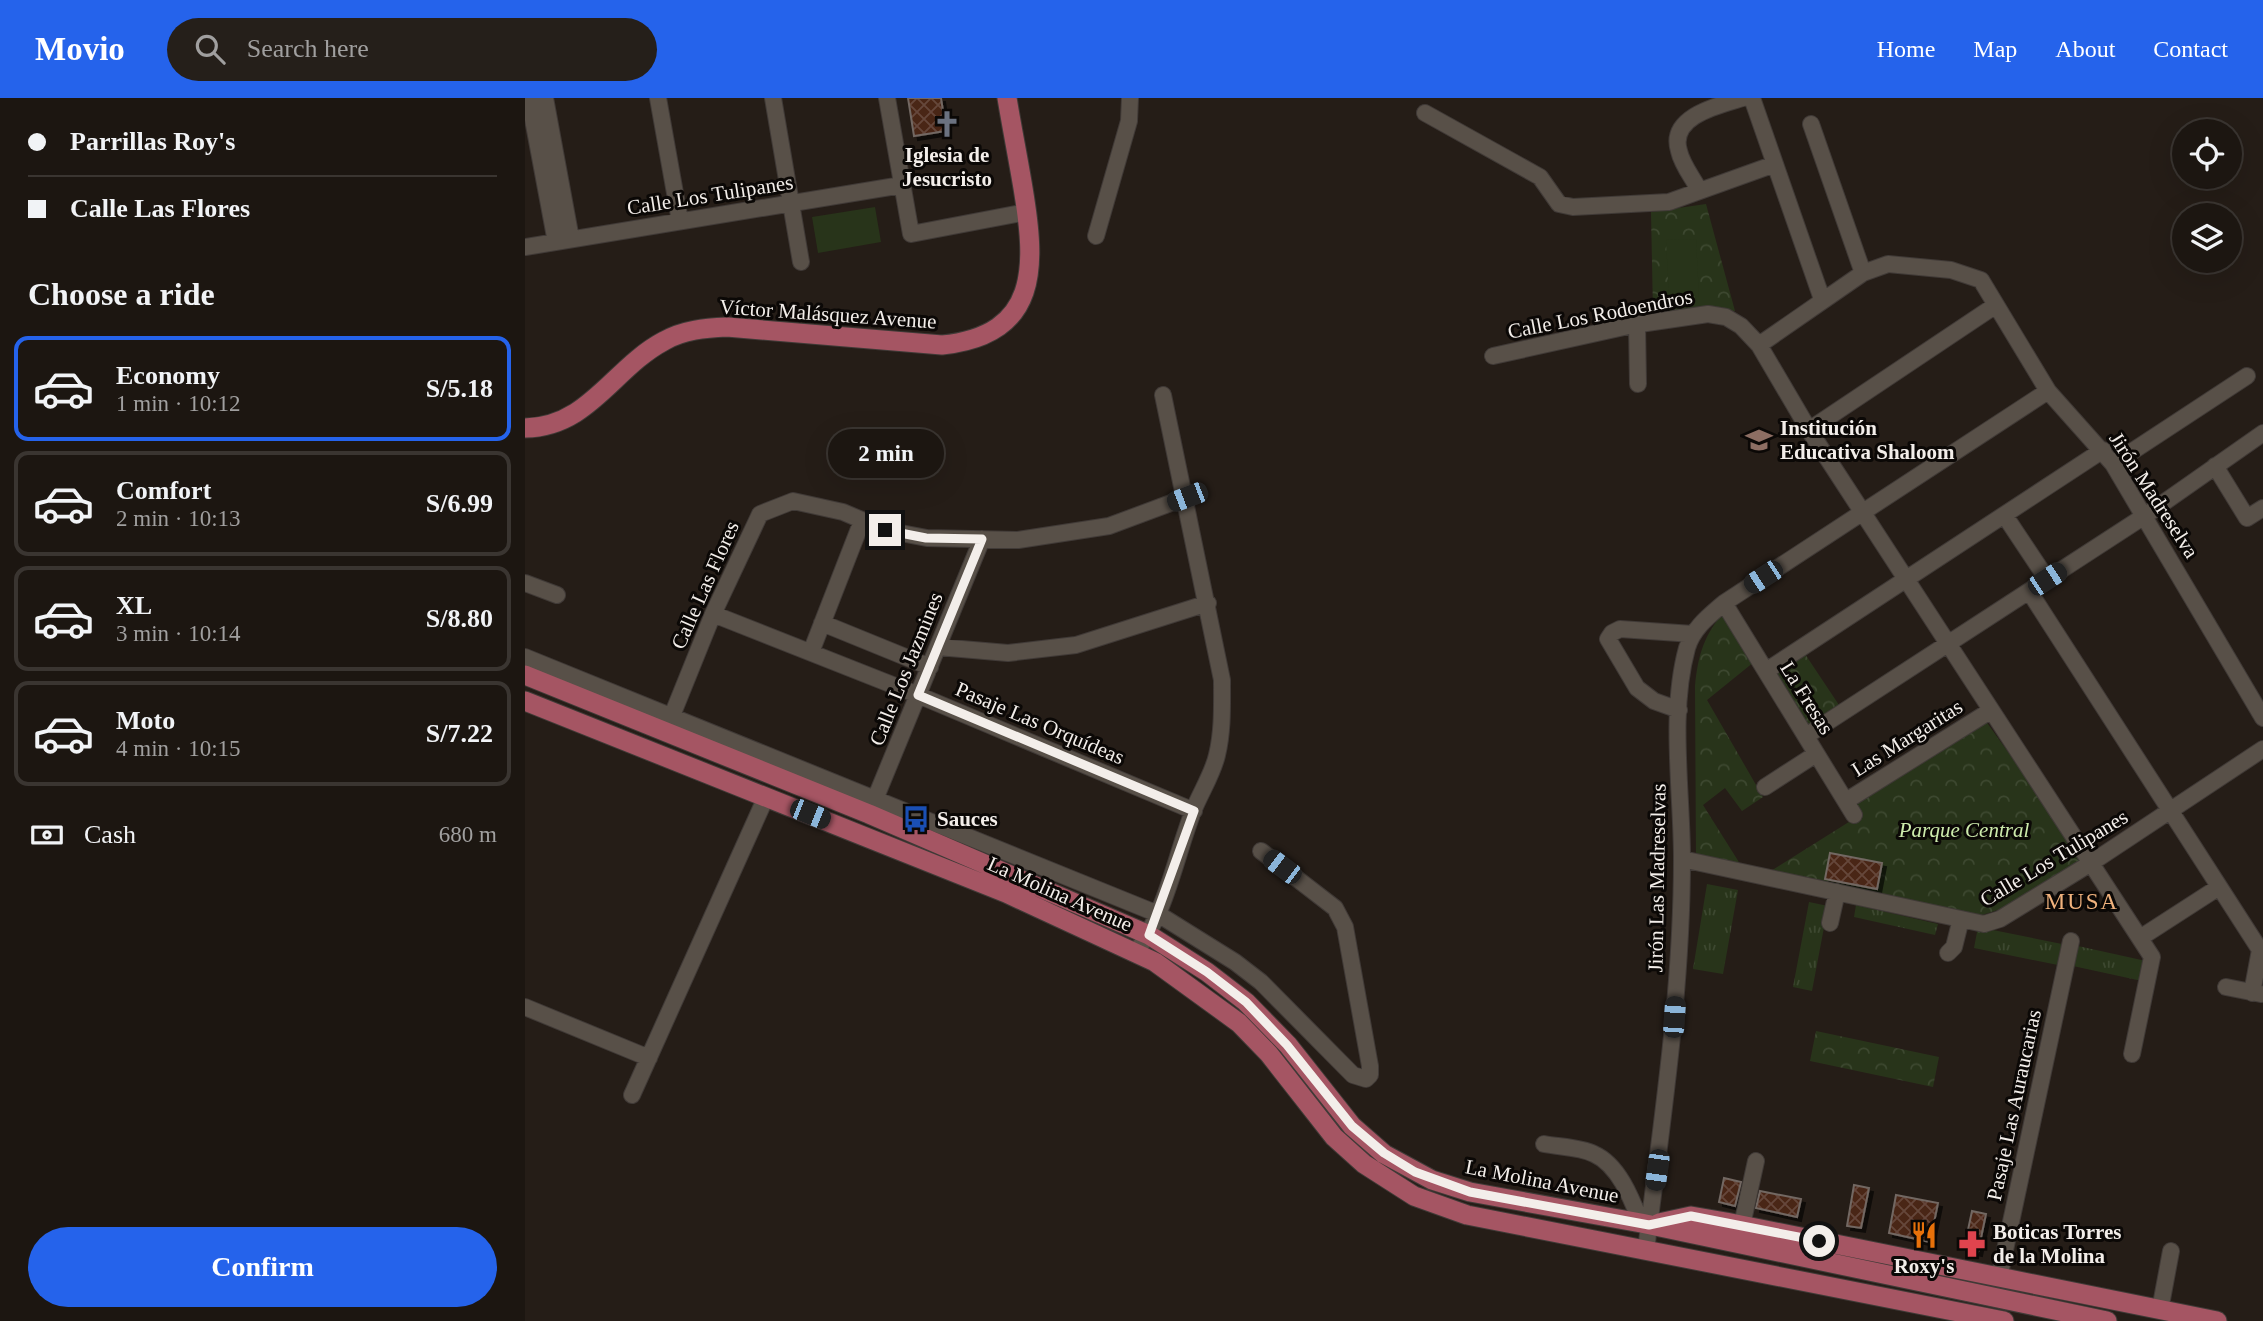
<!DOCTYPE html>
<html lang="en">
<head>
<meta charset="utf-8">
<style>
  :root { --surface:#1c1611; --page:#251f1a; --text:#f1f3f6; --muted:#a09f9f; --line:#3a3531; --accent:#2563eb }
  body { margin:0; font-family:"Times New Roman",serif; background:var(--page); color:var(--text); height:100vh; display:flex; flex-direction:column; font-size:26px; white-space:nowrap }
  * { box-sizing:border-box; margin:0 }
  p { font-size:23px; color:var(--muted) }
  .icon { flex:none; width:38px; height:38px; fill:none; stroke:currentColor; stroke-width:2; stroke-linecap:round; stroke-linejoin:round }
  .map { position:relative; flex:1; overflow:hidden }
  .details { display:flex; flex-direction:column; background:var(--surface); width:525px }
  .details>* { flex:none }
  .guide { display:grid; align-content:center; height:154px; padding:0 28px; background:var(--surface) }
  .buttons { position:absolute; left:1647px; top:21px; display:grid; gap:14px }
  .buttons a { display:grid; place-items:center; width:70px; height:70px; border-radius:50%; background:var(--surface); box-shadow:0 7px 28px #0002,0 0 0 2px var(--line); font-size:35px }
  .end { position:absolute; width:32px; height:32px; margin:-16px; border:9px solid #f3eeea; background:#111; box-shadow:0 0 0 4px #111 }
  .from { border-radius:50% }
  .bubble { position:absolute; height:49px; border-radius:24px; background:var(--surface); box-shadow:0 7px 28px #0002,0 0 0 2px var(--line); font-size:23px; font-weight:600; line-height:49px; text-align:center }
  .car { position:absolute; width:21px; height:42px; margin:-21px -10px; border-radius:9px; box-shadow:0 0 5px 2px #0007; background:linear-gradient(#222 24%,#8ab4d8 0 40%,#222 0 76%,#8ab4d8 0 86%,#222 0) }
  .guide b { display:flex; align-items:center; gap:24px; height:66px; font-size:26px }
  .guide b+b { border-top:2px solid var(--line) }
  .guide i { width:18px; height:18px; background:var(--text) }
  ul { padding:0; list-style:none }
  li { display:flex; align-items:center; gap:21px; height:105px; margin:0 14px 10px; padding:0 14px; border:4px solid var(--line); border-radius:14px }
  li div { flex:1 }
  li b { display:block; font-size:26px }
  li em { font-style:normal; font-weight:600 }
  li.current { border-color:var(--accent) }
  li>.icon { width:63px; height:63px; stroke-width:1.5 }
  h2 { padding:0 28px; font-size:32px; line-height:84px }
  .pay { display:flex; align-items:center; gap:18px; height:77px; padding:0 28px; font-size:26px }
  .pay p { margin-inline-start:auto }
  .cta { display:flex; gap:14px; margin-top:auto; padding:14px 28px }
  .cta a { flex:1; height:80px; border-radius:42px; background:var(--accent); color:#fff; font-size:28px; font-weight:600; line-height:80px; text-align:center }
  header { display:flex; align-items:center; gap:42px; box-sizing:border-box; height:98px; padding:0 35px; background:var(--accent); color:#fff }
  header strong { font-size:33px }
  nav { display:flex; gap:38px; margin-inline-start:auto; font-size:24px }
  .search { width:490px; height:63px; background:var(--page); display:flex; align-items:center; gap:18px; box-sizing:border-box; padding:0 24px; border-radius:38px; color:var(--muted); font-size:26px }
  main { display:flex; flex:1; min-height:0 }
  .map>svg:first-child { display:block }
</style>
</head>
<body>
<header>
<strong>Movio</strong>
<div class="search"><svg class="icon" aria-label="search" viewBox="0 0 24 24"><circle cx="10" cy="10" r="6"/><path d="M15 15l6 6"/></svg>Search here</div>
<nav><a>Home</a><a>Map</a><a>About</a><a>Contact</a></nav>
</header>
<main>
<section class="details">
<div class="guide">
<b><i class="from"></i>Parrillas Roy's</b>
<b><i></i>Calle Las Flores</b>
</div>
<h2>Choose a ride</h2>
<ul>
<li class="current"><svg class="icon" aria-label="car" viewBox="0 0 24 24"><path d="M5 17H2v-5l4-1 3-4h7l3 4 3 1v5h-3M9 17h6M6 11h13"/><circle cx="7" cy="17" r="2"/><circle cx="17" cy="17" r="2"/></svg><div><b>Economy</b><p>1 min · 10:12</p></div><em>S/5.18</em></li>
<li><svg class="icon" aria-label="car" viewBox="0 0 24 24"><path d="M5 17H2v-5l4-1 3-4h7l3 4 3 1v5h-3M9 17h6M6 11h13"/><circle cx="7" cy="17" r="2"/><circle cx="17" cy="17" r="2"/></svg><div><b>Comfort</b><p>2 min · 10:13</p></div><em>S/6.99</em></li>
<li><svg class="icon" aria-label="car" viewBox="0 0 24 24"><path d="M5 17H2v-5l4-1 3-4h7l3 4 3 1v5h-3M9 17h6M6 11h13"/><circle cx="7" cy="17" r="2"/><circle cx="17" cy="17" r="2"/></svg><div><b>XL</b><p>3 min · 10:14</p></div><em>S/8.80</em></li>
<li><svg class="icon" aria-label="car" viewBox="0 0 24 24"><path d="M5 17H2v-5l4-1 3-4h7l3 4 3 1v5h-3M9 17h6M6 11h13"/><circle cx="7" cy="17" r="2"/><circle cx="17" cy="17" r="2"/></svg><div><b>Moto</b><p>4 min · 10:15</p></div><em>S/7.22</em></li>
</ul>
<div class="pay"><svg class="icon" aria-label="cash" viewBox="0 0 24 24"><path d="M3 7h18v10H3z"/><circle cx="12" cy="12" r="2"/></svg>Cash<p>680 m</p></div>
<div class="cta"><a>Confirm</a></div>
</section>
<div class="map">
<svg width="1738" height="1223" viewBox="0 0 1738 1223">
  <defs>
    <pattern id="grass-tufts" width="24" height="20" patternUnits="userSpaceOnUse" patternTransform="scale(1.75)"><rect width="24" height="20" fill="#28341a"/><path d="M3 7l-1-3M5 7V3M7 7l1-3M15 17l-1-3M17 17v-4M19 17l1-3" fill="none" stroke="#3d4830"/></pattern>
    <pattern id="park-crowns" width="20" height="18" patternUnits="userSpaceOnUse" patternTransform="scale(1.75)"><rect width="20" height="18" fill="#28341a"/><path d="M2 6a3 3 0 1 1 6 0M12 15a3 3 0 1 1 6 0" fill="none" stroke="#3d4830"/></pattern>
    <pattern id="building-cross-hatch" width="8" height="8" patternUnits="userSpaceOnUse" patternTransform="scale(1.75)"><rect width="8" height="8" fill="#4a2718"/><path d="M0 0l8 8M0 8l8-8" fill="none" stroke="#65473a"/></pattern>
    <filter id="shadow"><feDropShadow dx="4" dy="4" stdDeviation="0" flood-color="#0009"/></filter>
  </defs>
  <rect width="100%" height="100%" fill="#251d17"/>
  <path fill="url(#grass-tufts)" d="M1182 786 1213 792 1198 876 1168 871Z
    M1284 804 1303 808 1287 893 1268 889Z
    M1331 807 1413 826 1410 837 1329 819Z
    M1453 829 1537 846 1533 867 1449 850Z
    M1553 848 1621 863 1617 883 1548 868Z"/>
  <path fill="url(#park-crowns)" d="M1181 106 1210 213 1128 215 1126 114Z
    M1199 514 1229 564 1182 602 1238 699 1217 713 1200 690 1178 707 1217 769 1171 760 1170 588C1173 557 1179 537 1199 514Z
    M1278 553 1314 607 1280 629 1244 575Z
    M1460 622 1562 764 1476 811 1457 817 1241 776 1335 717 1329 703Z
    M1291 933 1414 959 1408 989 1285 963Z"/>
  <path fill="#28341a" d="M350 109 356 144 293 155 287 119Z
    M1171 141 1174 198 1144 200 1141 142Z"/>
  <path fill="url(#building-cross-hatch)" stroke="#726762" stroke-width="2" filter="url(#shadow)" d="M383 0H416L421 33 389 38Z
    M1305 755 1357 765 1352 791 1300 781Z
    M1199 1080 1216 1084 1210 1108 1194 1104Z
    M1329 1087 1344 1090 1336 1130 1322 1128Z
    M1235 1093 1276 1101 1272 1119 1231 1110Z
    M1371 1097 1413 1105 1405 1144 1364 1135Z
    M1447 1113 1461 1116 1453 1154 1439 1151Z"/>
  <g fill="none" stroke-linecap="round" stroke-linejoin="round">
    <defs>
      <path id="minor" d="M4 0 31 144
        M20 0 46 141
        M133 0 155 123
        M248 0 276 164
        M362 0 386 136 502 114
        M1227 0 1297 201
        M900 15 1015 79 1034 106 1048 109 1144 104 1250 66
        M1286 26 1338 175
        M1174 92C1168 80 1157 67 1154 53 1143 18 1195 7 1218 0
        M571 138 604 23 605 0
        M0 149 377 87
        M1112 226 1113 286
        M1234 247 1338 175 1363 166 1426 172 1456 182 1523 293 1588 366 1738 620
        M968 258 1108 227 1183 216 1201 219 1216 228 1234 247 1284 332 1627 859 1607 956
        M1284 332 1471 207
        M1588 366 1722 278
        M1690 368 1722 420 1738 410
        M1480 418 1522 481
        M0 485 32 497
        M1504 493 1735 852 1727 895
        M1199 505 1329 717
        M188 516 393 597 669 713
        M297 525 405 569
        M413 549 483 555 551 547 683 505
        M286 554 337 423
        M0 559 633 816 710 864 736 884 828 977 841 981 845 977V968L820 829 810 810 736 753
        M1241 573 1578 352
        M1154 612 1129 603 1112 590 1083 541 1087 535 1095 531 1168 536
        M144 625 188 516 235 416 268 403 318 414 360 432 402 440 493 442 584 428 662 399
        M1281 638 1621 417 1738 335
        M1240 689 1291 656
        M1321 703 1465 613
        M346 711 457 441
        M1157 761 1459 826 1475 821 1566 765 1738 651
        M1305 825 1312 794
        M1615 840 1694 789
        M610 855C642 814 650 759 669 711 676 694 688 675 692 657 698 632 697 607 697 582L638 297
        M1423 855 1429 849 1436 821
        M1701 889 1736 896
        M0 909 124 960
        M107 997 241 699
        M1019 1046C1034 1049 1055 1049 1069 1056 1094 1067 1107 1102 1116 1125
        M1217 1127 1231 1063
        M1121 1152C1137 1022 1157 893 1157 761 1157 694 1144 615 1162 550 1168 530 1184 518 1199 505L1523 293
        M1474 1180 1546 843
        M1635 1212 1646 1153"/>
      <path id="major" d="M0 330C64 329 88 270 139 243 158 232 180 230 202 229L417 247C515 237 511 168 498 90 493 60 487 30 482 0
        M0 577 344 716 624 837 682 874 721 904 763 947 827 1028 859 1056 907 1082 945 1094 1116 1125 1582 1223
        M0 603 481 795 630 864 714 925 744 956 809 1039 839 1066 889 1098 942 1117 1479 1223
        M1134 1125 1166 1118 1201 1124 1692 1223"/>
    </defs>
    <use href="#minor" stroke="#403a37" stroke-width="18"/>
    <use href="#major" stroke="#403a37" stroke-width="21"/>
    <use href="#minor" stroke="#585048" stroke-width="16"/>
    <use href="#major" stroke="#a55563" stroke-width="19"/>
  </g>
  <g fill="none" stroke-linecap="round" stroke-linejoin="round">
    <path stroke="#f3eeea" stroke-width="9" d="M360 432 401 440 457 441 393 597 669 713 624 837 682 874 721 904 762 947 827 1028 859 1055 890 1074 945 1094 1124 1127 1166 1118 1294 1143"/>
  </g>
  <defs>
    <symbol id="church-bare" viewBox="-9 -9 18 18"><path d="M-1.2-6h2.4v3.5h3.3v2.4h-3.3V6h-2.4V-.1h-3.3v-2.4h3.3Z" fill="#6b7280" stroke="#0b0806" stroke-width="2.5" paint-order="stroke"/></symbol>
    <symbol id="school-bare" viewBox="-9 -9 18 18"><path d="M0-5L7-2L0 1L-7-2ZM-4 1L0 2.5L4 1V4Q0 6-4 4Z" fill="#8d6e63" stroke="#0b0806" stroke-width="2.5" paint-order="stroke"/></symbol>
    <symbol id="bus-bare" viewBox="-9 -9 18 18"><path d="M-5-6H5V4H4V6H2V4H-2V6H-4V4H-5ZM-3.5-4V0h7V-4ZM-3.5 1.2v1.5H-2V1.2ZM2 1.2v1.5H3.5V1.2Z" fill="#1a4fb4" stroke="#0b0806" stroke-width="2.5" paint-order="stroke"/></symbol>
    <symbol id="restaurant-bare" viewBox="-9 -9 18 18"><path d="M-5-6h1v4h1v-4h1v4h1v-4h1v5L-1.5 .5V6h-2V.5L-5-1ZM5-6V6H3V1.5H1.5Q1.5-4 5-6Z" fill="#e8710a" stroke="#0b0806" stroke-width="2.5" paint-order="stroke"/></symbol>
    <symbol id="pharmacy-bare" viewBox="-9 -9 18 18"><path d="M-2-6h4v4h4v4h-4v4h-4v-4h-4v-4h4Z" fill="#e0444e" stroke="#0b0806" stroke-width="2.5" paint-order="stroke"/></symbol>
  </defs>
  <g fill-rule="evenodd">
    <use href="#church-bare" x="403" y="7" width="38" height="38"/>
    <use href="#school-bare" x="1215" y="323" width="38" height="38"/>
    <use href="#bus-bare" x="372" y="702" width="38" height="38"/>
    <use href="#restaurant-bare" x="1380" y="1118" width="38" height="38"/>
    <use href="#pharmacy-bare" x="1428" y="1127" width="38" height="38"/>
  </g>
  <g text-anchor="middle" stroke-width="6" stroke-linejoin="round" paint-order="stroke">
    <g font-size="21" font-weight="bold" fill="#f3eeea" stroke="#0b0806" text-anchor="start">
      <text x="422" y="64" text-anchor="middle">Iglesia de<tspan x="422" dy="24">Jesucristo</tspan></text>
      <text x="1255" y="337">Institución<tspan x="1255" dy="24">Educativa Shaloom</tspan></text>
      <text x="412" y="728">Sauces</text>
      <text x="1468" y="1141">Boticas Torres<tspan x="1468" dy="24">de la Molina</tspan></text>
      <text x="1399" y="1175" text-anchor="middle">Roxy's</text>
    </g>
    <g font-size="21" fill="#f3eeea" stroke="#0b0806">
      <text transform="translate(185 97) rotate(-9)" y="7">Calle Los Tulipanes</text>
      <text transform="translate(303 216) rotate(4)" y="7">Víctor Malásquez Avenue</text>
      <text transform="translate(1075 216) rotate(-11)" y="7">Calle Los Rodoendros</text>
      <text transform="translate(1629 397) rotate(57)" y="7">Jirón Madreselva</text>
      <text transform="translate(180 487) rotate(-66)" y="7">Calle Las Flores</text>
      <text transform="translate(381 571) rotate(-68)" y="7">Calle Los Jazmines</text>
      <text transform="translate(1282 600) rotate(58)" y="7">La Fresas</text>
      <text transform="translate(515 625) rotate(23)" y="7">Pasaje Las Orquídeas</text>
      <text transform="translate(1382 640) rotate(-32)" y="7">Las Margaritas</text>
      <text transform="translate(1529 760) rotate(-31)" y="7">Calle Los Tulipanes</text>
      <text transform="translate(1132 780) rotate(-89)" y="7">Jirón Las Madreselvas</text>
      <text transform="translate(535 796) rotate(24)" y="7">La Molina Avenue</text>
      <text transform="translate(1489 1007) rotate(-78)" y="7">Pasaje Las Auraucarias</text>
      <text transform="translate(1017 1083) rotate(11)" y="7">La Molina Avenue</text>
    </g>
    <g font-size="21" font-style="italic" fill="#cdebac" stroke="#0b0806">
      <text x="1439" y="739">Parque Central</text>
    </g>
    <g font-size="23" letter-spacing="2" fill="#f0b27d" stroke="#0b0806">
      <text x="1557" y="811">MUSA</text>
    </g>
  </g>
</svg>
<div class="buttons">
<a><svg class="icon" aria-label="locate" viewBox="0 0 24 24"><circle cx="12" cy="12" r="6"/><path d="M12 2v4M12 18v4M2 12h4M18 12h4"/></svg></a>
<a><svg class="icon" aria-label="layers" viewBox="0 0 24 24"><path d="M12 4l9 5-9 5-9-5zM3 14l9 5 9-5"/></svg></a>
</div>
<i class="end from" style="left:1294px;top:1143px"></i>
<i class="end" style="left:360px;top:432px"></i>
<div class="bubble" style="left:303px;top:331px;width:116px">2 min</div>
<i class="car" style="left:662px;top:399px;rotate:249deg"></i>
<i class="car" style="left:1238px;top:479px;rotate:237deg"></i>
<i class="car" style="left:1522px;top:481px;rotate:57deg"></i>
<i class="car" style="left:285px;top:716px;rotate:112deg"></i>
<i class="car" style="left:757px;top:769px;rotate:307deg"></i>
<i class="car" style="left:1149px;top:919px;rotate:4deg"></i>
<i class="car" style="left:1132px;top:1072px;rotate:188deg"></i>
</div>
</main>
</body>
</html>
